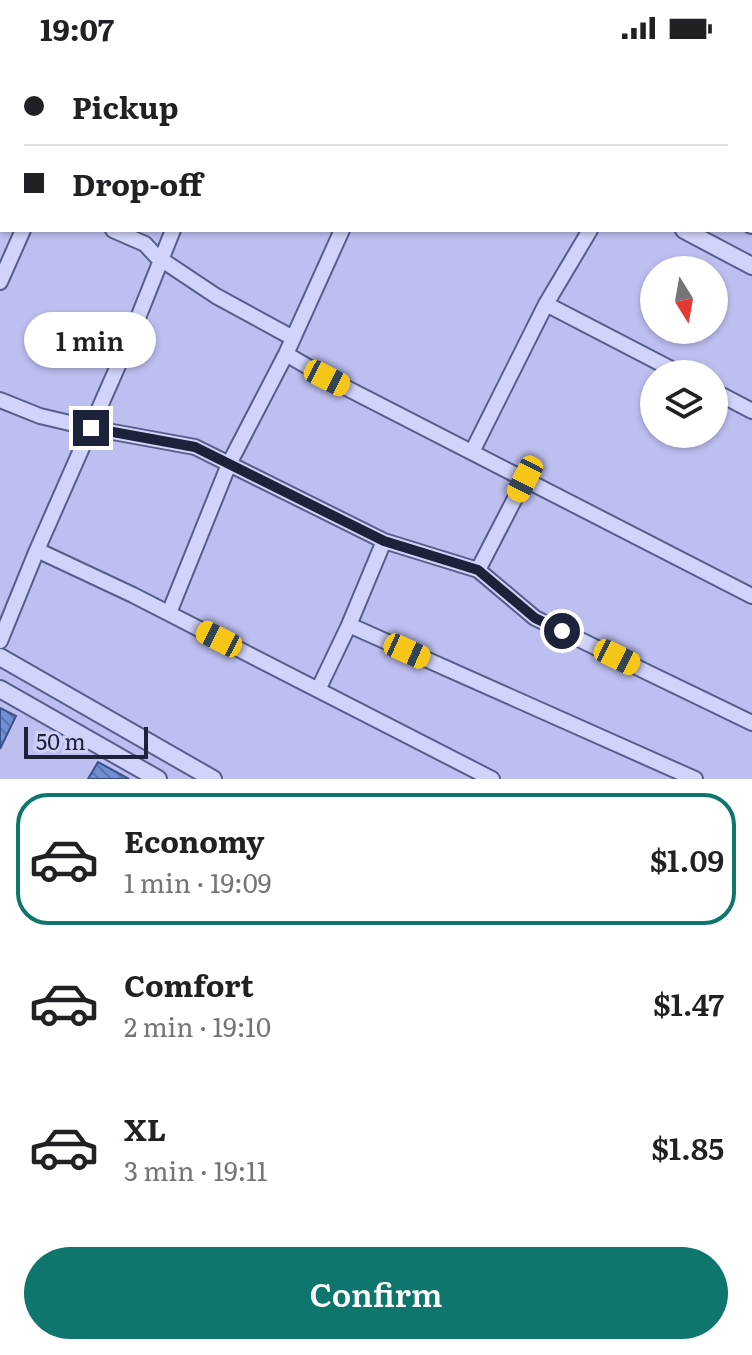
<!DOCTYPE html>
<html lang="en">
<head>
<meta charset="utf-8">
<style>
  :root { --surface:#fff; --page:#f2f2f2; --text:#202124; --muted:#757577; --line:#e0e0e0; --accent:#0f766e }
  body { margin:0; font-family:Literata,serif; background:var(--page); color:var(--text); height:100vh; display:flex; flex-direction:column; font-size:30px; white-space:nowrap }
  * { box-sizing:border-box; margin:0 }
  p { font-size:26px; color:var(--muted) }
  .icon { flex:none; width:44px; height:44px; fill:none; stroke:currentColor; stroke-width:2; stroke-linecap:round; stroke-linejoin:round }
  .map { position:relative; height:723px; overflow:hidden }
  .details { display:flex; flex-direction:column; background:var(--surface); flex:1 }
  .details>* { flex:none }
  .banner { position:absolute; left:0px; top:0px; width:752px; height:176px; box-shadow:0 2px 6px #0004; display:grid; align-content:center; height:176px; padding:0 24px; background:var(--surface) }
  .needle { width:52px; rotate:169deg }
  .buttons { position:absolute; left:640px; top:200px; display:grid; gap:16px }
  .buttons a { display:grid; place-items:center; width:88px; height:88px; border-radius:50%; background:var(--surface); box-shadow:0 2px 6px #0004; font-size:40px }
  .scale { position:absolute; left:24px; bottom:20px; width:124px; box-sizing:border-box; padding-left:8px; border:4px solid #1b2239; border-top:0; font-size:22px; line-height:28px; white-space:nowrap; color:#1b2239; -webkit-text-stroke:6px #cfcff8; paint-order:stroke }
  .end { position:absolute; width:36px; height:36px; margin:-18px; border:10px solid #1b2239; background:#fff; box-shadow:0 0 0 4px #fff }
  .from { border-radius:50% }
  .bubble { position:absolute; height:56px; border-radius:28px; background:var(--surface); box-shadow:0 2px 6px #0004; font-size:26px; font-weight:600; line-height:56px; text-align:center }
  .car { position:absolute; width:24px; height:48px; margin:-24px -12px; border-radius:10px; box-shadow:0 0 6px 2px #0007; background:linear-gradient(#f5c518 24%,#345 0 40%,#f5c518 0 76%,#345 0 86%,#f5c518 0) }
  .banner b { display:flex; align-items:center; gap:28px; height:76px; font-size:30px }
  .banner b+b { border-top:2px solid var(--line) }
  .banner i { width:20px; height:20px; background:var(--text) }
  ul { padding:14px 0 0; list-style:none }
  li { display:flex; align-items:center; gap:24px; height:132px; margin:0 16px 12px; padding:0 8px; border:4px solid transparent; border-radius:32px }
  li div { flex:1 }
  li b { display:block; font-size:30px }
  li em { font-style:normal; font-weight:600 }
  li.on { border-color:var(--accent) }
  li>.icon { width:72px; height:72px; stroke-width:1.5 }
  .button { display:flex; gap:16px; margin-top:auto; padding:16px 24px }
  .button a { flex:1; height:92px; border-radius:48px; background:var(--accent); color:#fff; font-size:32px; font-weight:600; line-height:92px; text-align:center }
  .status { display:flex; justify-content:space-between; align-items:center; height:56px; padding:0 40px; background:var(--surface); direction:ltr }
  .status svg { height:22px; fill:currentColor }
  .map>svg:first-child { display:block }
</style>
</head>
<body>
<div class="status"><b>19:07</b><svg viewBox="0 0 49 12"><path d="M0 12V9h3v3zM5 12V6h3v6zM10 12V3h3v9zM15 12V0h3v12zM26 1h20v11H26zM47 4h2v5h-2z"/></svg></div>
<div class="map">
<svg width="752" height="723" viewBox="0 0 752 723">
  <defs>
    <pattern id="building-back-hatch" width="6" height="6" patternUnits="userSpaceOnUse" patternTransform="scale(2)"><rect width="6" height="6" fill="#718ed3"/><path d="M-1 5l2 2M0 0l6 6M5-1l2 2" fill="none" stroke="#5c74ac"/></pattern>
  </defs>
  <rect width="100%" height="100%" fill="#bebff1"/>
  <path fill="url(#building-back-hatch)" stroke="#39548c" stroke-width="2" d="M0 652 16 660 0 693Z
    M98 706 129 723H88Z"/>
  <g fill="none" stroke-linecap="round" stroke-linejoin="round">
    <defs>
      <path id="minor" d="M113 0 116 2
        M97 2 98 0
        M650 2 651 0
        M750 74 752 71
        M0 93H2
        M113 174 145 188 156 200 216 240 293 282
        M0 226 23 174
        M546 248 681 318
        M286 298 327 322 752 540
        M714 335 752 355
        M0 344 40 360 91 372 195 391 384 485 478 514 535 562 752 667
        M472 396 546 248 590 174
        M37 494 133 539 492 723
        M478 514 525 423
        M169 557 229 408 286 298 342 174
        M349 569 695 723
        M0 585 37 494 128 287 173 174
        M318 634 349 569 384 485"/>
      <path id="tertiary" d="M361 0 365 2
        M445 0 448 2
        M750 168 752 169
        M684 174 752 210
        M0 601 213 723
        M0 633 158 723"/>
    </defs>
    <use href="#minor" stroke="#555f8b" stroke-width="18"/>
    <use href="#tertiary" stroke="#555f8b" stroke-width="20"/>
    <use href="#minor" stroke="#d2d3fb" stroke-width="14"/>
    <use href="#tertiary" stroke="#d2d3fb" stroke-width="16"/>
  </g>
  <g fill="none" stroke-linecap="round" stroke-linejoin="round">
    <path stroke="#1b2239" stroke-width="10" d="M91 372 195 391 384 485 478 514 535 562 562 575"/>
  </g>
</svg>
<div class="buttons">
<a><svg class="needle" viewBox="-14 -14 28 28"><path d="M0-13l5 13h-10z" fill="#e53935"/><path d="M0 13l5-13h-10z" fill="#757577"/></svg></a>
<a><svg class="icon" aria-label="layers" viewBox="0 0 24 24"><path d="M12 4l9 5-9 5-9-5zM3 14l9 5 9-5"/></svg></a>
</div>
<div class="scale">50 m</div>
<i class="end from" style="left:562px;top:575px"></i>
<i class="end" style="left:91px;top:372px"></i>
<div class="bubble" style="left:24px;top:256px;width:132px">1 min</div>
<i class="car" style="left:327px;top:322px;rotate:117deg"></i>
<i class="car" style="left:525px;top:423px;rotate:207deg"></i>
<i class="car" style="left:219px;top:583px;rotate:297deg"></i>
<i class="car" style="left:407px;top:595px;rotate:114deg"></i>
<i class="car" style="left:617px;top:601px;rotate:116deg"></i>
<div class="banner">
<b><i class="from"></i>Pickup</b>
<b><i></i>Drop-off</b>
</div>
</div>
<section class="details">
<ul>
<li class="on"><svg class="icon" aria-label="car" viewBox="0 0 24 24"><path d="M5 17H2v-5l4-1 3-4h7l3 4 3 1v5h-3M9 17h6M6 11h13"/><circle cx="7" cy="17" r="2"/><circle cx="17" cy="17" r="2"/></svg><div><b>Economy</b><p>1 min · 19:09</p></div><em>$1.09</em></li>
<li><svg class="icon" aria-label="car" viewBox="0 0 24 24"><path d="M5 17H2v-5l4-1 3-4h7l3 4 3 1v5h-3M9 17h6M6 11h13"/><circle cx="7" cy="17" r="2"/><circle cx="17" cy="17" r="2"/></svg><div><b>Comfort</b><p>2 min · 19:10</p></div><em>$1.47</em></li>
<li><svg class="icon" aria-label="car" viewBox="0 0 24 24"><path d="M5 17H2v-5l4-1 3-4h7l3 4 3 1v5h-3M9 17h6M6 11h13"/><circle cx="7" cy="17" r="2"/><circle cx="17" cy="17" r="2"/></svg><div><b>XL</b><p>3 min · 19:11</p></div><em>$1.85</em></li>
</ul>
<div class="button"><a>Confirm</a></div>
</section>
</body>
</html>
